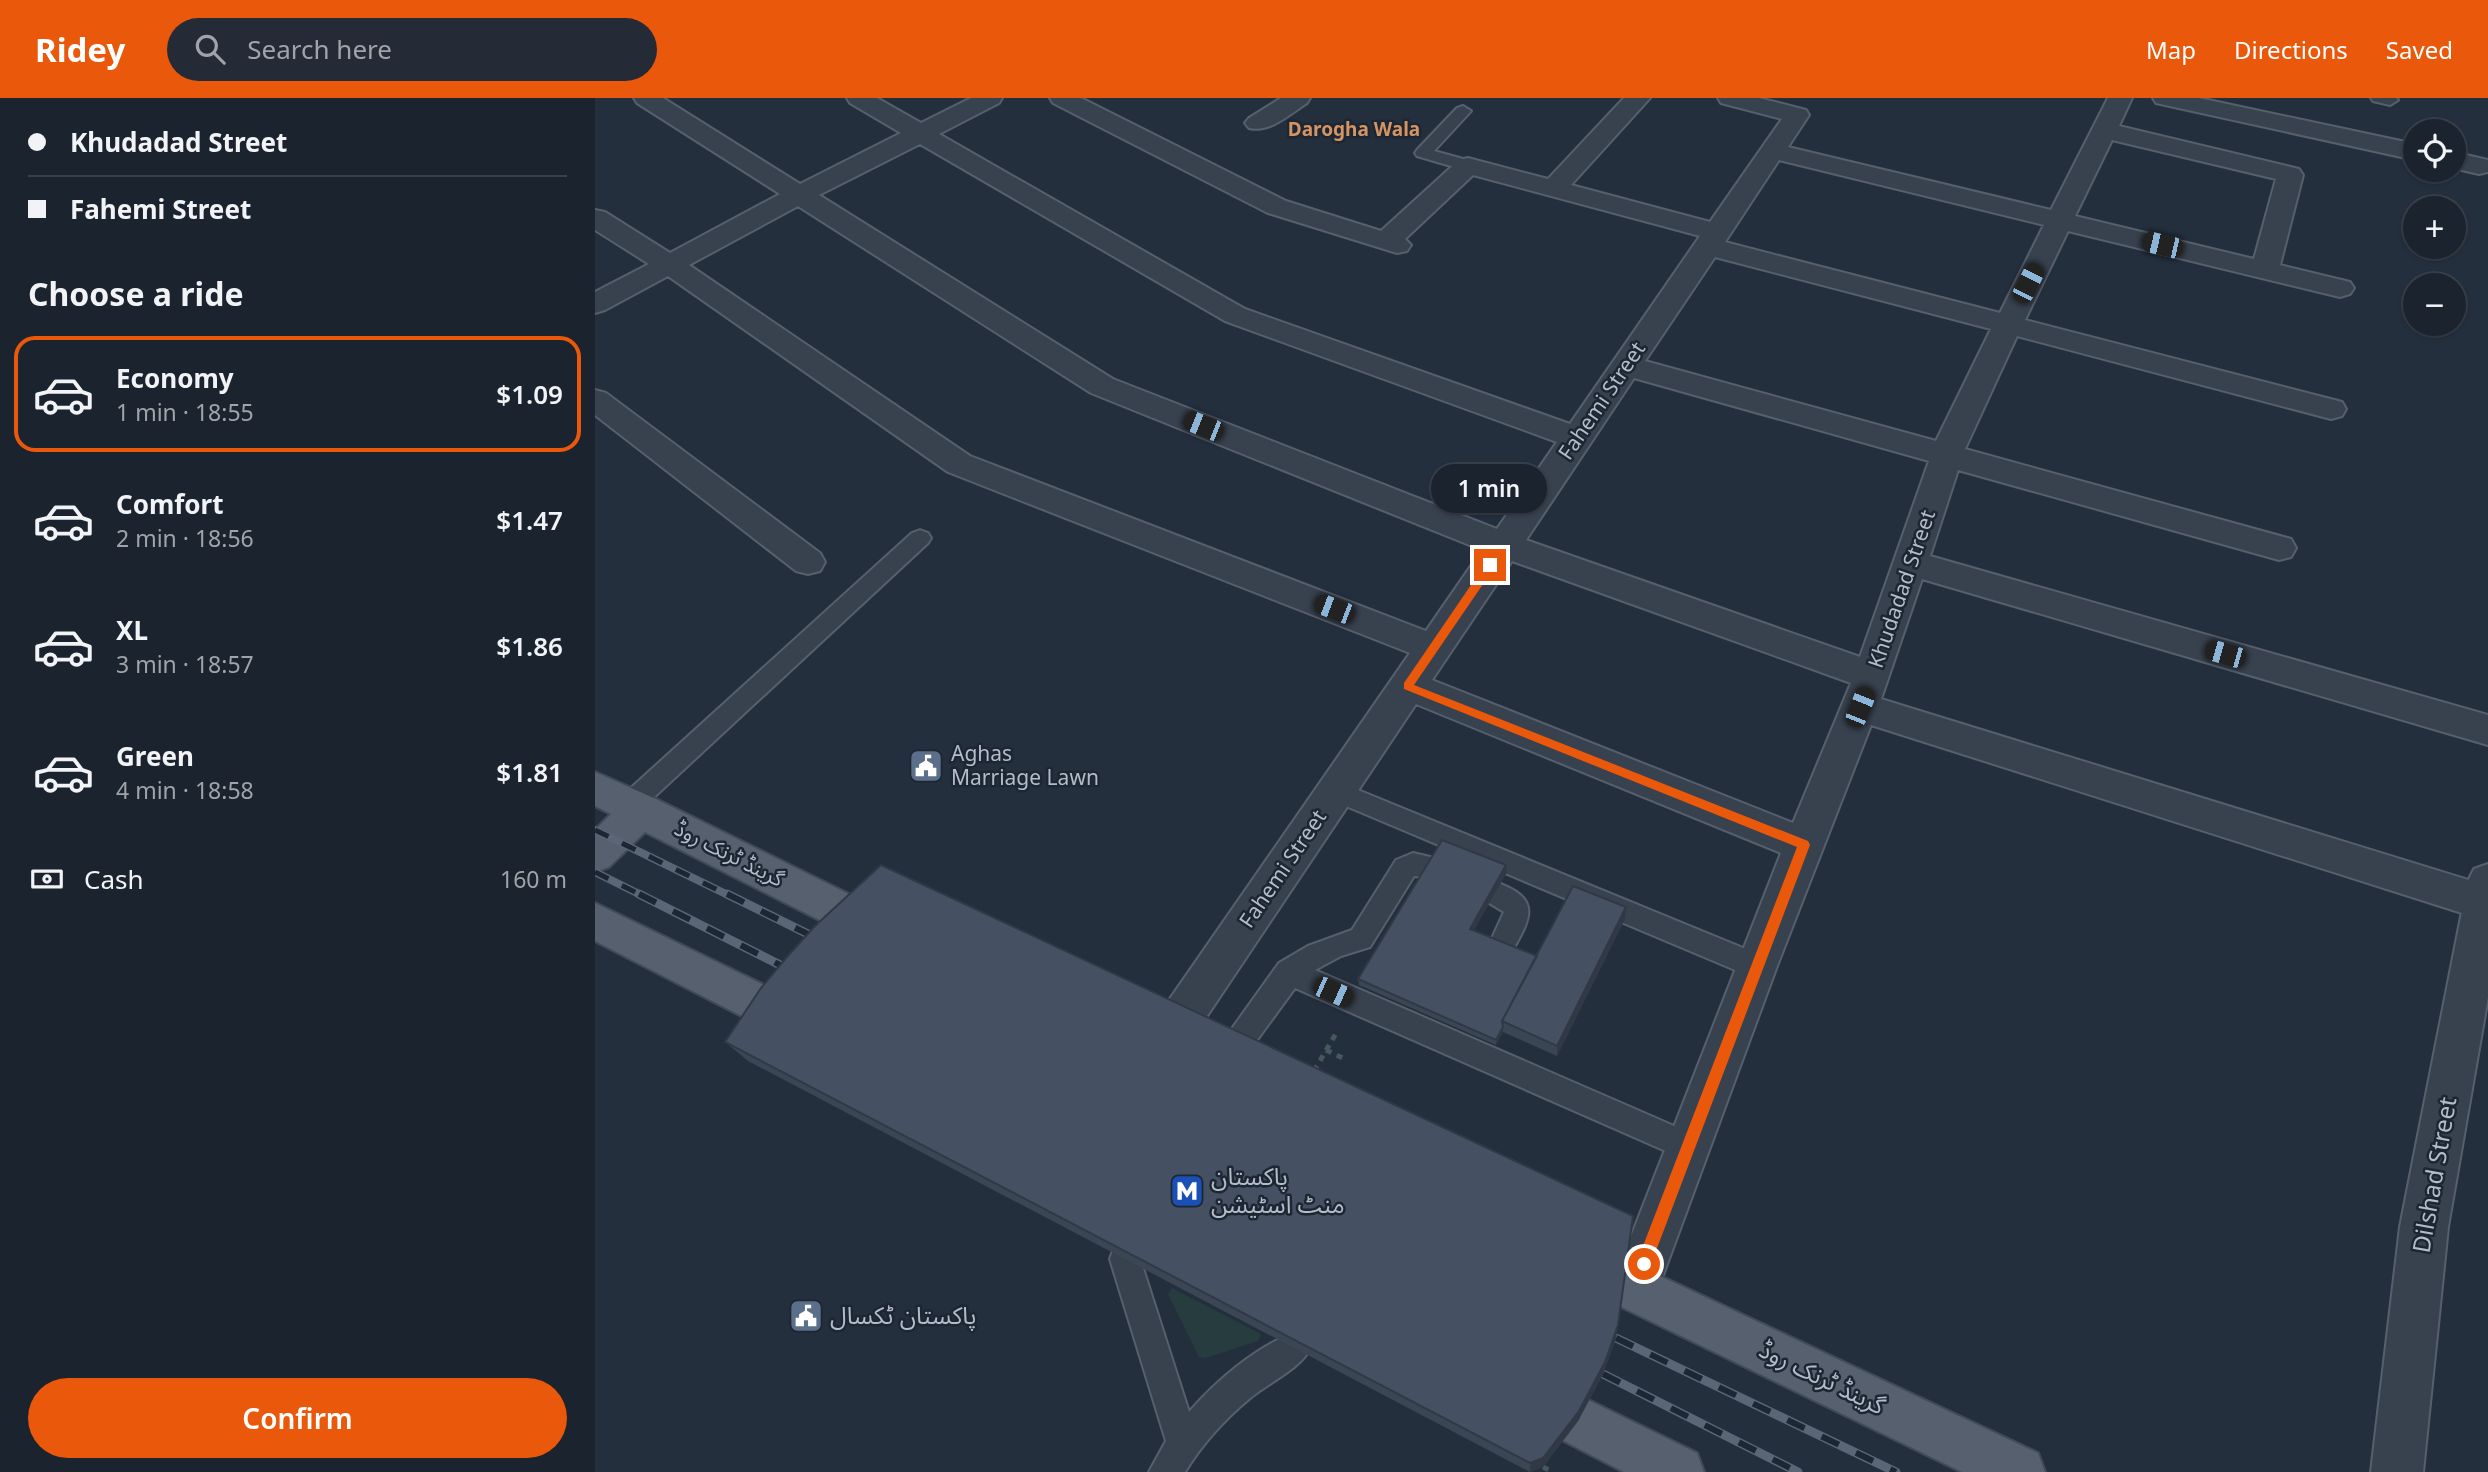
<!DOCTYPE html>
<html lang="en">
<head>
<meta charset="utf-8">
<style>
  :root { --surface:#1b232e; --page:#242b36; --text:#f1f3f6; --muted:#a0a4aa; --line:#39404a; --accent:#ea580c }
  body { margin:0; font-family:"Noto Sans","Noto Sans Arabic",sans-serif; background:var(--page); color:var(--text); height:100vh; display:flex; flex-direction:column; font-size:26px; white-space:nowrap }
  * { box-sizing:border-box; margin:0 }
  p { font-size:23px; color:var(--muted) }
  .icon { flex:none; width:38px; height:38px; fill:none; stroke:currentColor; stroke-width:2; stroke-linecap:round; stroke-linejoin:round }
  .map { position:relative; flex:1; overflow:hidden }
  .details { display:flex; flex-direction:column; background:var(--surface); width:595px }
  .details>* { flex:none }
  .guide { display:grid; align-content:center; height:154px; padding:0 28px; background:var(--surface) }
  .buttons { position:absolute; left:1808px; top:21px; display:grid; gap:14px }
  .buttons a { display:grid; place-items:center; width:63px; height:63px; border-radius:50%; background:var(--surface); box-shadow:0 2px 5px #0004,0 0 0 2px var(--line); font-size:35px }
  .end { position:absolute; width:32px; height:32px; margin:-16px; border:9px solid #ea580c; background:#fff; box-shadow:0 0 0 4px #fff }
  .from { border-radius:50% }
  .bubble { position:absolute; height:49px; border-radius:24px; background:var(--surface); box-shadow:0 2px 5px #0004,0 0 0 2px var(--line); font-size:23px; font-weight:600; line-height:49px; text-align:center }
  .car { position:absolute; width:21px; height:42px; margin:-21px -10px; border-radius:9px; box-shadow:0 0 5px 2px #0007; background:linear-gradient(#222 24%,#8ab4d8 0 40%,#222 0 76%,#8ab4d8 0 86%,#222 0) }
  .guide b { display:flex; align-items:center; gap:24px; height:66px; font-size:26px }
  .guide b+b { border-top:2px solid var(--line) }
  .guide i { width:18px; height:18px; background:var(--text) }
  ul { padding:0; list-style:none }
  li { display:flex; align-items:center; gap:21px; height:116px; margin:0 14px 10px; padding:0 14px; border:4px solid transparent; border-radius:21px }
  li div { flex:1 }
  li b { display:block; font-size:26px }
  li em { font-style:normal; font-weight:600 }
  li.on { border-color:var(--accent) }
  li>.icon { width:63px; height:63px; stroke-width:1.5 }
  h2 { padding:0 28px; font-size:32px; line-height:84px }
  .pay { display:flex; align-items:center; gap:18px; height:77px; padding:0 28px; font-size:26px }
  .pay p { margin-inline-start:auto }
  .cta { display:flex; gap:14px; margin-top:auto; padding:14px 28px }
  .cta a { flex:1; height:80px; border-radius:42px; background:var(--accent); color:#fff; font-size:28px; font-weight:600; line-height:80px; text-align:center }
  header { display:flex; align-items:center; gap:42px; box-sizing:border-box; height:98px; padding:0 35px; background:var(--accent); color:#fff }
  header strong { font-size:33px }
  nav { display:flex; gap:38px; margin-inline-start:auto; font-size:24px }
  .search { width:490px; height:63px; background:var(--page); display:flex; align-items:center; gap:18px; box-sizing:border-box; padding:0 24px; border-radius:38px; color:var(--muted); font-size:26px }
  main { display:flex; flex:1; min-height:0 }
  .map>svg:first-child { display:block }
</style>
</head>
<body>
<header>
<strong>Ridey</strong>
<div class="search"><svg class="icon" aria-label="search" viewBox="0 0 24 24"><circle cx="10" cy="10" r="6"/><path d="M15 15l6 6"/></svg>Search here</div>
<nav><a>Map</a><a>Directions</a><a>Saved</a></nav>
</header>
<main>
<section class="details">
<div class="guide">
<b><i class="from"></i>Khudadad Street</b>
<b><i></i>Fahemi Street</b>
</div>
<h2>Choose a ride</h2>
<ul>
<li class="on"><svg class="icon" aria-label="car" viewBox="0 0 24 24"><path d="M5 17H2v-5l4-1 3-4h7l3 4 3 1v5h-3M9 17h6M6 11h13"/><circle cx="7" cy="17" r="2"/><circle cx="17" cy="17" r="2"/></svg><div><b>Economy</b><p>1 min · 18:55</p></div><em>$1.09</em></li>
<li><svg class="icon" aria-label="car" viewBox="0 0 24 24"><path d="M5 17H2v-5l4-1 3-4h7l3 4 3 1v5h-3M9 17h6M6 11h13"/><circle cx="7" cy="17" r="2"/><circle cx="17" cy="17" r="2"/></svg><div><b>Comfort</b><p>2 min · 18:56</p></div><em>$1.47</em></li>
<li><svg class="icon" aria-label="car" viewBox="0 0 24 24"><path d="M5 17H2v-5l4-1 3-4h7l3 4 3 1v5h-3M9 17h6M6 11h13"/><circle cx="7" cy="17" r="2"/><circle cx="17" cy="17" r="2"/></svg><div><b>XL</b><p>3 min · 18:57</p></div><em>$1.86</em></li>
<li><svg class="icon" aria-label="car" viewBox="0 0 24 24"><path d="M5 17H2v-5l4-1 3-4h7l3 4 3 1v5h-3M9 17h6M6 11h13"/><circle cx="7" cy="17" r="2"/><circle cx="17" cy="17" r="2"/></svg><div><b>Green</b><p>4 min · 18:58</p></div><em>$1.81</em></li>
</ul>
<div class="pay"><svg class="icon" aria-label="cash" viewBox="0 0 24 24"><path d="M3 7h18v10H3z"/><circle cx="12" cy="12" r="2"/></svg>Cash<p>160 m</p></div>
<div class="cta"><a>Confirm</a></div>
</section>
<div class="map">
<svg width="1893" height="1374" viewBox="0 0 1893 1374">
  <rect width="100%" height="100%" fill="#242f3e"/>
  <path fill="#263c3f" d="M577 1190 666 1236 663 1243 610 1260 604 1259 573 1196Z"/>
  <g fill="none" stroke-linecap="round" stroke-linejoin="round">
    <defs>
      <path id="service" d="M1776 0H1801L1803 2 1795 7 1778 3Z
        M868 8 876 13 839 53 879 64 881 68 879 72 873 73 822 58 820 55 822 52 862 10Z
        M325 432 333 435 336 440 333 445 44 713 35 716 26 713 23 706 26 699 317 435Z
        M741 683 1170 859 1174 868 1170 877 1161 880 1152 877 732 700 729 693 732 686Z
        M818 755 844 761 848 769 844 777 835 780 819 778 775 849 746 858 720 872 1102 1038 1107 1048 1102 1058 1092 1062 1082 1058 700 890 651 957 641 961 631 957 627 948 631 939 684 865 713 848 757 832 801 762Z
        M900 784C949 801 935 821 915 857L906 861 897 857 893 849 909 814 891 803 887 795 891 787Z
        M530 1146 541 1150 545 1161 594 1314C622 1282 659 1251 699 1234L710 1239 715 1250C707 1270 671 1286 654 1301 629 1322 607 1346 590 1374H554L571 1343 515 1161 519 1150Z"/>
      <path id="minor" d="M39 0H68L205 86 306 35 255 5 252 0H282L326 25 376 0H407L404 5 344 36 650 211 975 326 1105 138 878 77 810 141 816 147 812 153 802 155 673 115 458 5 455 0H486L691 103 786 133 864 62 873 60 953 81 1029 0H1055L976 87 1115 124 1187 21 1126 5 1123 0H1164L1211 12 1214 17 1193 49 1456 112 1513 0H1537L1524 28 1704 71 1708 77 1685 167 1755 184 1759 190 1755 196 1745 199 1473 133 1430 222 1747 304 1751 311 1747 318 1736 321 1422 238 1370 351 1696 441 1701 450 1696 459 1684 462 1363 372 1335 458 1893 617V647L1327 481 1286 601 1893 788V820L1889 822 1276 627 1182 868 1057 1207 1040 1214 1023 1207 1016 1190 1186 755 821 606 600 936 585 942 570 936 563 922 570 908 815 555 353 374 73 178 10 212 0 215V194L54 166 0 132V112L10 114 75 155 185 96 42 5ZM1517 42 1681 81 1659 161 1480 118ZM325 46 630 223 962 344 902 431 518 281 224 97ZM1184 62 1449 127 1405 215 1130 144ZM203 108 496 295 887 452 831 533 375 358 94 167ZM1120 159 1396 231 1341 343 1050 263ZM1039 280 1334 363 1265 559 931 442ZM917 463 1256 585 1198 725 837 582Z
        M686 0H715L712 5C695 16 675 35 654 30L650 25 654 20Z
        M1558 0H1604L1820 46V62L1570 7 1561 5Z
        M1858 54 1893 62V74L1884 76 1858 70Z
        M0 292 11 295 225 455 230 464 225 473 213 476 201 473 0 317Z"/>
      <path id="tertiary" d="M1893 766V899L1853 1129 1828 1374H1776L1805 1129 1873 783 1879 771Z"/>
      <path id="primary" d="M0 674 61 701 282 810 288 823 282 836 267 841 252 836 50 734 14 769 0 774V732L16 716 0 708Z
        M0 805 200 902 207 916 200 930 185 936 170 930 0 843Z
        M1031 1162 1443 1355 1450 1374H1367L1014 1203 1007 1186 1014 1169Z
        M983 1297 1102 1355 1109 1374H1029L965 1341 957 1323 965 1305Z"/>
    </defs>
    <use href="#service" stroke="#565f6c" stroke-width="4"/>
    <use href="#minor" stroke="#565f6c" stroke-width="4"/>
    <use href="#tertiary" stroke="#565f6c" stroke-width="4"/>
    <use href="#primary" stroke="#414a57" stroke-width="4"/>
    <path stroke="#44595c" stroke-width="5" stroke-dasharray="6 6" stroke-linecap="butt" d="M731 952 752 962
      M719 973 743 932
      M948 1369 958 1374"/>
    <use href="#service" fill="#38414e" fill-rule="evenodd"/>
    <use href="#minor" fill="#38414e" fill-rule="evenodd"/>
    <use href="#tertiary" fill="#38414e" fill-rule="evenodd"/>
    <use href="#primary" fill="#56606e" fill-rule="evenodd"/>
    <defs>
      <path id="rail-far1" d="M0 732 135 798
        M0 774 48 798"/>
      <path id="rail" d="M44 796 203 876
        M132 796 229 844
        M1021 1240 1301 1374
        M1008 1276 1203 1374"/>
    </defs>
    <use href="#rail-far1" stroke="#5a6575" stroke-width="8"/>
    <use href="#rail" stroke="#5a6575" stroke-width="9"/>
    <use href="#rail-far1" stroke="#1d2633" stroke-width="5" stroke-dasharray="15" stroke-linecap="butt"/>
    <use href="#rail" stroke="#1d2633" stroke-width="6" stroke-dasharray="19" stroke-linecap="butt"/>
  </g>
  <path fill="#3b4654" d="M912 774 879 832 942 858 1030 821 962 958 908 934 901 947 764 887 763 881Z
    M130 944 1021 1240 1008 1276 983 1323 948 1369 935 1374 153 963Z"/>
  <path fill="#303945" d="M911 767 912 774 876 837 875 831Z
    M1031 809 1030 821 962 958V948Z
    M908 929V934L901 947V942Z
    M1023 1227 1021 1240 1008 1276 983 1323 948 1369 935 1374V1365Z"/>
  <path fill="#455162" stroke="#303945" stroke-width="2" d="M847 742 911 767 875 831 942 858 907 923 908 929 901 942 763 881Z
    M286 767 1038 1118 1023 1227 1010 1264 984 1313 948 1360 935 1365 130 944 166 890 191 860 220 828Z
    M978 788 1031 809 962 948 907 923Z"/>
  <path fill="#ea580c" d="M895 464 899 465V470L819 587 1213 743 1215 747 1056 1166 1049 1173 1041 1166 1202 749 809 591V585L891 465Z"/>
  <defs>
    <symbol id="civic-square" viewBox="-11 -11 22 22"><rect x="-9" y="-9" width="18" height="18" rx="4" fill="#5c6f8a" stroke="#1d2633"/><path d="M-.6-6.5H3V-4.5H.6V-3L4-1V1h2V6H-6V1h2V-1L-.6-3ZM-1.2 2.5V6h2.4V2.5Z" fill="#fff"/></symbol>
    <symbol id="metro-square" viewBox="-11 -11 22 22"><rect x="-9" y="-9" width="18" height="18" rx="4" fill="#1a4fb4" stroke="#1d2633"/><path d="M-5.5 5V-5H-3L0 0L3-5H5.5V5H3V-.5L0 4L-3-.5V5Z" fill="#fff"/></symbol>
  </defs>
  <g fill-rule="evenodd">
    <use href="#civic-square" x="312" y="649" width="38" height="38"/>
    <use href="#metro-square" x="573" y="1074" width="38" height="38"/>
    <use href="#civic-square" x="192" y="1199" width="38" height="38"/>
  </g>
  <g text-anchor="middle" stroke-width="5" stroke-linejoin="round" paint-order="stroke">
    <g font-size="19" font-weight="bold" fill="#d59563" stroke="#1d2633">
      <text x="759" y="38">Darogha Wala</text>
    </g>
    <g font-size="21" fill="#b4bcc9" stroke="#1d2633">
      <text transform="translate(1007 303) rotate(-56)" y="7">Fahemi Street</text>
      <text transform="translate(1307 491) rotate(-71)" y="7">Khudadad Street</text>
      <text transform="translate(134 756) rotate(27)" y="7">گرینڈ ٹرنک روڈ</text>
      <text transform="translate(688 771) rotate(-56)" y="7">Fahemi Street</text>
    </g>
    <g font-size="21" fill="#b4bcc9" stroke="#1d2633" text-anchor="start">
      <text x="356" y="663">Aghas<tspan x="356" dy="24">Marriage Lawn</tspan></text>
    </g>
    <g font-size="24" fill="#b4bcc9" stroke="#1d2633">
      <text transform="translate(1840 1077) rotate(-80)" y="8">Dilshad Street</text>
      <text transform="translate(1227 1280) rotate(26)" y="8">گرینڈ ٹرنک روڈ</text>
    </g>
    <g font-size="24" fill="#b4bcc9" stroke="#1d2633" text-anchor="start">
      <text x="616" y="1087">پاکستان<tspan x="616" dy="28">منٹ اسٹیشن</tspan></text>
      <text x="235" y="1226">پاکستان ٹکسال</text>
    </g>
  </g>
</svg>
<div class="buttons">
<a><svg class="icon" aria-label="locate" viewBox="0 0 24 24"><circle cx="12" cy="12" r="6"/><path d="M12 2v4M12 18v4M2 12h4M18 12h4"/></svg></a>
<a>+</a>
<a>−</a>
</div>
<i class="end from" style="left:1049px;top:1166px"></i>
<i class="end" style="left:895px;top:467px"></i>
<div class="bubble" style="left:836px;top:366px;width:116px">1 min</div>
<i class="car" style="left:1567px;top:147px;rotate:283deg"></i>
<i class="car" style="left:1433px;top:185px;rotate:27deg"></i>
<i class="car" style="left:608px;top:328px;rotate:292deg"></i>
<i class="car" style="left:739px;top:511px;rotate:291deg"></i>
<i class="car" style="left:1630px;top:556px;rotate:286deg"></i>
<i class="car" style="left:1265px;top:609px;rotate:22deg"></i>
<i class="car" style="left:738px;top:894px;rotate:114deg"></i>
</div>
</main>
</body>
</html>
